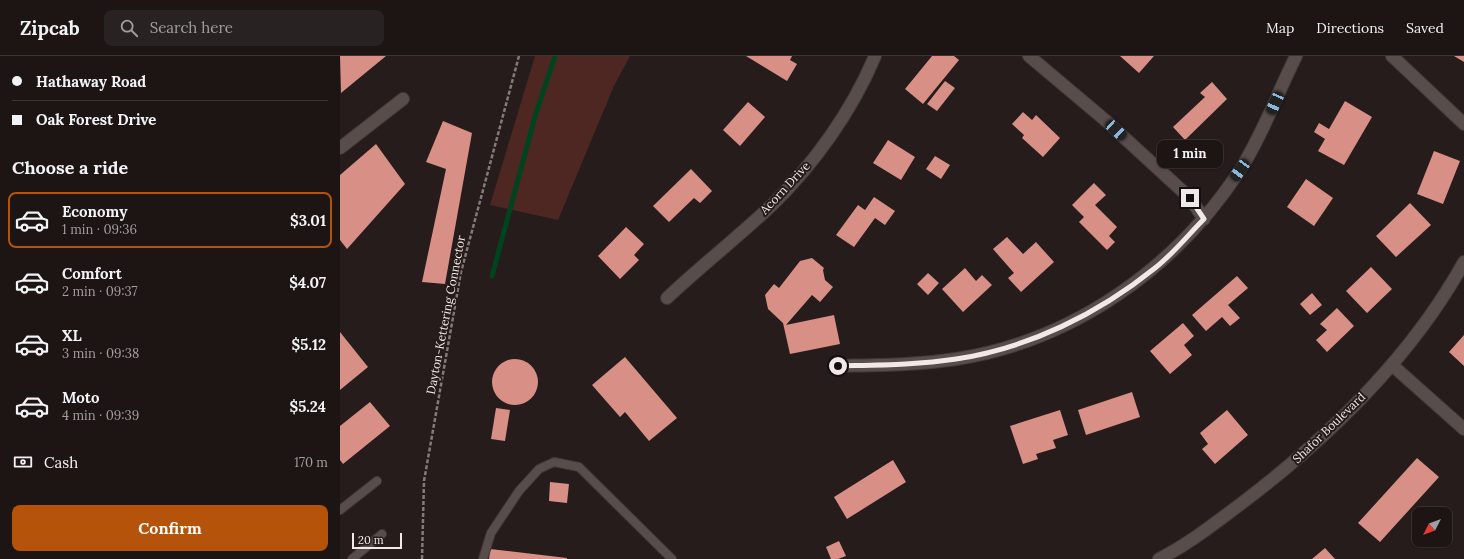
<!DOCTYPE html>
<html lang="en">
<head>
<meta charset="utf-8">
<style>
  :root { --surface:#1c1514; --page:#292222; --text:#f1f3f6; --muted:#a09fa0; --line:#3a3434; --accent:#b45309 }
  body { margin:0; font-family:Lora,serif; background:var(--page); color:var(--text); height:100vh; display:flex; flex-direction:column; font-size:15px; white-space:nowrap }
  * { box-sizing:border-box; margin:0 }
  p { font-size:13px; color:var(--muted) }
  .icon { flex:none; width:22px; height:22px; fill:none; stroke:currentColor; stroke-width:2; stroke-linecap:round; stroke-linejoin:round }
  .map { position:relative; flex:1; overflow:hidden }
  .sheet { display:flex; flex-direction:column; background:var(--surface); width:340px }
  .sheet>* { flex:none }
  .guide { display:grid; align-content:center; height:88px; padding:0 12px; background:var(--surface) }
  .needle { width:26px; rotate:228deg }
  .controls { position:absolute; left:1072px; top:451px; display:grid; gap:8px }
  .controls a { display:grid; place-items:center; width:40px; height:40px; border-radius:8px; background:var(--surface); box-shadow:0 1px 3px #0004,0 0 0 1px var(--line); font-size:20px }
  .scale { position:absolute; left:12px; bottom:10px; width:50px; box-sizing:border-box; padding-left:4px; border:2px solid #f0e9e8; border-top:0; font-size:11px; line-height:14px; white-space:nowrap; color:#f0e9e8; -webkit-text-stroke:3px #261c1b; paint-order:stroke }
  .end { position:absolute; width:18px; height:18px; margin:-9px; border:5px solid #f0e9e8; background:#111; box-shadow:0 0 0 2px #111 }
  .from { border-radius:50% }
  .bubble { position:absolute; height:28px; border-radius:8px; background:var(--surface); box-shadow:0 1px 3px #0004,0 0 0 1px var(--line); font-size:13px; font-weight:700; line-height:28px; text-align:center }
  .car { position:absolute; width:12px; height:24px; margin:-12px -6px; border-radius:5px; box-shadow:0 0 3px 1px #0007; background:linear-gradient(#222 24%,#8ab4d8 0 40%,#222 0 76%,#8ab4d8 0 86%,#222 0) }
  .guide b { display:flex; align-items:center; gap:14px; height:38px; font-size:15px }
  .guide b+b { border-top:1px solid var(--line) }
  .guide i { width:10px; height:10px; background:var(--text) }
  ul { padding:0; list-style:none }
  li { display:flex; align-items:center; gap:12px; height:56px; margin:0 8px 6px; padding:0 4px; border:2px solid transparent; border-radius:8px }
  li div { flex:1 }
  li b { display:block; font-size:15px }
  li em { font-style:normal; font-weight:700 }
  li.selected { border-color:var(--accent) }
  li>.icon { width:36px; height:36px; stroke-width:1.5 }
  h2 { padding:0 12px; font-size:18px; line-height:48px }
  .pay { display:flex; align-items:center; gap:10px; height:44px; padding:0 12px; font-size:15px }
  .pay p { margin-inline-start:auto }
  .action { display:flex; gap:8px; margin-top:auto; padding:8px 12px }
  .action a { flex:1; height:46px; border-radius:8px; background:var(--accent); color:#fff; font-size:16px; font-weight:700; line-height:46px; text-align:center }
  header { display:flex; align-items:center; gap:24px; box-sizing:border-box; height:56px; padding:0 20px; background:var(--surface); border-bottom:1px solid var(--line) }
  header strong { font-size:19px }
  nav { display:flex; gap:22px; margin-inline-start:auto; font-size:14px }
  .search { width:280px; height:36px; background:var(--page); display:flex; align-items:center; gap:10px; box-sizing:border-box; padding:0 14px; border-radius:8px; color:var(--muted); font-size:15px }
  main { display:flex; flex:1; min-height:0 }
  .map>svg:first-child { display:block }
</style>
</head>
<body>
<header>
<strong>Zipcab</strong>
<div class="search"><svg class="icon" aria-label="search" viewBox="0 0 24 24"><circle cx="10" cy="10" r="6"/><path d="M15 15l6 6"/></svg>Search here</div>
<nav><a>Map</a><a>Directions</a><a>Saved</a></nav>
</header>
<main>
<section class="sheet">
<div class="guide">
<b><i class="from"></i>Hathaway Road</b>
<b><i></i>Oak Forest Drive</b>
</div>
<h2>Choose a ride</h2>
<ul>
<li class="selected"><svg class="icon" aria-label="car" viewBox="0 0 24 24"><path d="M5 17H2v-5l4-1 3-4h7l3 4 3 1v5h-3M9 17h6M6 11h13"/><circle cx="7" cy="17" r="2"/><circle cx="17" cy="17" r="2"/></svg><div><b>Economy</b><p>1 min · 09:36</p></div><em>$3.01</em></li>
<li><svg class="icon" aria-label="car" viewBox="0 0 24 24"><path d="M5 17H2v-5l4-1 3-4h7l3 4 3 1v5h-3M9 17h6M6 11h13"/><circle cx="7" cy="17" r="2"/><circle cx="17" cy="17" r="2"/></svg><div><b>Comfort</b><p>2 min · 09:37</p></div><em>$4.07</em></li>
<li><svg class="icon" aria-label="car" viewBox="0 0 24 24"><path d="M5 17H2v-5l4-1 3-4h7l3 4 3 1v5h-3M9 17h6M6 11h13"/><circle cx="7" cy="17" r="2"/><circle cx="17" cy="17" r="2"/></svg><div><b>XL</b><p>3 min · 09:38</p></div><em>$5.12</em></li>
<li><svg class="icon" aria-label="car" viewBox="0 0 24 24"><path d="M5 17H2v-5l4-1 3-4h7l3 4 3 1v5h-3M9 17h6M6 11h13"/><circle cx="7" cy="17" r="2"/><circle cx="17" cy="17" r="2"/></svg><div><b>Moto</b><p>4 min · 09:39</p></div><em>$5.24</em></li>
</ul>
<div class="pay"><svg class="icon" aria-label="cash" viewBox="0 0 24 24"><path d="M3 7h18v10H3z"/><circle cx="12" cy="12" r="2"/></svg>Cash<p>170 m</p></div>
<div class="action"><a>Confirm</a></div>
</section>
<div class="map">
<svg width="1124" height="503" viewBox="0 0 1124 503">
  <rect width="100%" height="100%" fill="#261c1b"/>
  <path fill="#4e2722" d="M195 0H290L274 30 218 164 150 149Z"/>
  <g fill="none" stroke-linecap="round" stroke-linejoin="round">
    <path stroke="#00431f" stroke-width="5" d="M152 220 196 57 215 0"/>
  </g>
  <path fill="#d78f86" d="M0 0H46L1 37Z
    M406 0H452L450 4 457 8 447 25Z
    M592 0H614L619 4 583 48 565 33Z
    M780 0H814L799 17Z
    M1114 0H1124V6Z
    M605 25 615 32 597 55 587 48Z
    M872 26 887 43 845 84 833 71 865 41 860 37Z
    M1005 45 1032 61 1004 109 978 95 985 83 974 76 979 67 989 73Z
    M408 46 425 61 400 90 383 74Z
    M683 56 692 64 696 59 720 82 703 101 682 82 684 79 672 68Z
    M103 65 132 77 105 228 82 226 106 113 86 106Z
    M548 84 575 101 561 124 533 107Z
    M36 88 65 128 7 193 0 184V119Z
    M1094 95 1120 105 1103 148 1077 138Z
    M595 100 610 109 601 123 586 113Z
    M351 113 372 135 360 147 354 142 329 166 313 150Z
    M966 123 993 142 974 170 947 151Z
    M754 127 766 139 755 149 777 171 769 180 775 186 767 194 739 166 744 161 732 149Z
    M534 141 555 155 545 169 535 162 514 191 496 179 518 149 525 154Z
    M1070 147 1091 169 1056 201 1036 180Z
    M286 171 304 188 294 199 299 204 280 223 258 200Z
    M667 181 683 198 696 186 714 206 681 236 668 222 674 217 653 193Z
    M472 202 484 212 483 214 485 224 493 231 480 246 472 239 446 269 494 259 500 288 450 298 443 267 428 253 425 239 434 228 439 232 460 205Z
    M1031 211 1052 233 1027 257 1006 235Z
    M625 212 636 225 642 219 652 229 623 256 602 233Z
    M588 217 599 227 588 239 577 228Z
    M897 220 908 232 888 249 900 262 890 270 882 261 866 275 852 259Z
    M972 237 982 249 970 259 960 248Z
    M997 252 1014 270 987 296 976 284 987 274 980 268Z
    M843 267 854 280 844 289 852 299 830 318 810 295Z
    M0 276 28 311 0 334Z
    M1124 279V310L1109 296Z
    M285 301 337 362 309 385 285 356 280 361 252 329Z
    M152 326a23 23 0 1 1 46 0a23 23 0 1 1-46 0Z
    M792 336 800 361 746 379 738 354Z
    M30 346 50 370 3 408 0 404V370Z
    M156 352 170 354 165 385 151 383Z
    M720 354 728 379 713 384 716 392 696 398 698 403 683 408 670 370Z
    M887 354 908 379 875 408 862 393 868 388 860 377Z
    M1077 402 1099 421 1040 486 1018 467Z
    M553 404 566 426 507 463 494 441Z
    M210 426 229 428 227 447 209 445Z
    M499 485 506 500 498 503H491L486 491Z
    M985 492 995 503H972Z
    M150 493 227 502V503H149Z"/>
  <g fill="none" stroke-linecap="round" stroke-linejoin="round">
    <defs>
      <path id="service" d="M0 454 37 425
        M12 503 42 478
        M143 503 151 477 179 435 199 413 214 406 239 411 332 503"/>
      <path id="minor" d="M689 0 765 64 850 142 864 163
        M1052 0 1124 68
        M0 92 63 43
        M327 242C361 210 398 181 432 149 474 108 512 55 535 0
        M1052 309 1124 373
        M498 310C537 309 577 309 616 303 733 285 836 212 900 114 923 78 937 38 956 0
        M819 503C849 488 875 467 902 447 989 381 1071 302 1124 206"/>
    </defs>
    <use href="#service" stroke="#403938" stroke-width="10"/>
    <use href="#minor" stroke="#403938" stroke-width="14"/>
    <path stroke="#837b7a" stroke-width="2.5" stroke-dasharray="4 2" stroke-linecap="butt" d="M82 503 84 425 121 216 179 0"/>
    <use href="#service" stroke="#584d4b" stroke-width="8"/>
    <use href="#minor" stroke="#584d4b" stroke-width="12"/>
  </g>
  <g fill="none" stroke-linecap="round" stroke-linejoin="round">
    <path stroke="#f0e9e8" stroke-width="5" d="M498 310C537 309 577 309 616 303 689 292 758 258 815 212 833 198 848 179 864 163L850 142"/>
  </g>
  <g text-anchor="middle" stroke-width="4" stroke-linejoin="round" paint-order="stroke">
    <g font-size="12" fill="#f0e9e8" stroke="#261c1b">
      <text transform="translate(445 132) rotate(-47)" y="4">Acorn Drive</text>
      <text transform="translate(106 259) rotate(-79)" y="4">Dayton-Kettering Connector</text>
      <text transform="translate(989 372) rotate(-44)" y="4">Shafor Boulevard</text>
    </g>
  </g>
</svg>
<div class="controls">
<a><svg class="needle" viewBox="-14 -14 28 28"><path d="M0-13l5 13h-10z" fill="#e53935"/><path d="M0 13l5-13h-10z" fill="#a09fa0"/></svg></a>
</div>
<div class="scale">20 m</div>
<i class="end from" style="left:498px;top:310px"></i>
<i class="end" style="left:850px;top:142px"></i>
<div class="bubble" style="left:817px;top:84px;width:66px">1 min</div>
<i class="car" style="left:935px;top:47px;rotate:204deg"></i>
<i class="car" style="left:776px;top:74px;rotate:133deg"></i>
<i class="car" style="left:900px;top:114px;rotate:216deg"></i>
</div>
</main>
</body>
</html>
